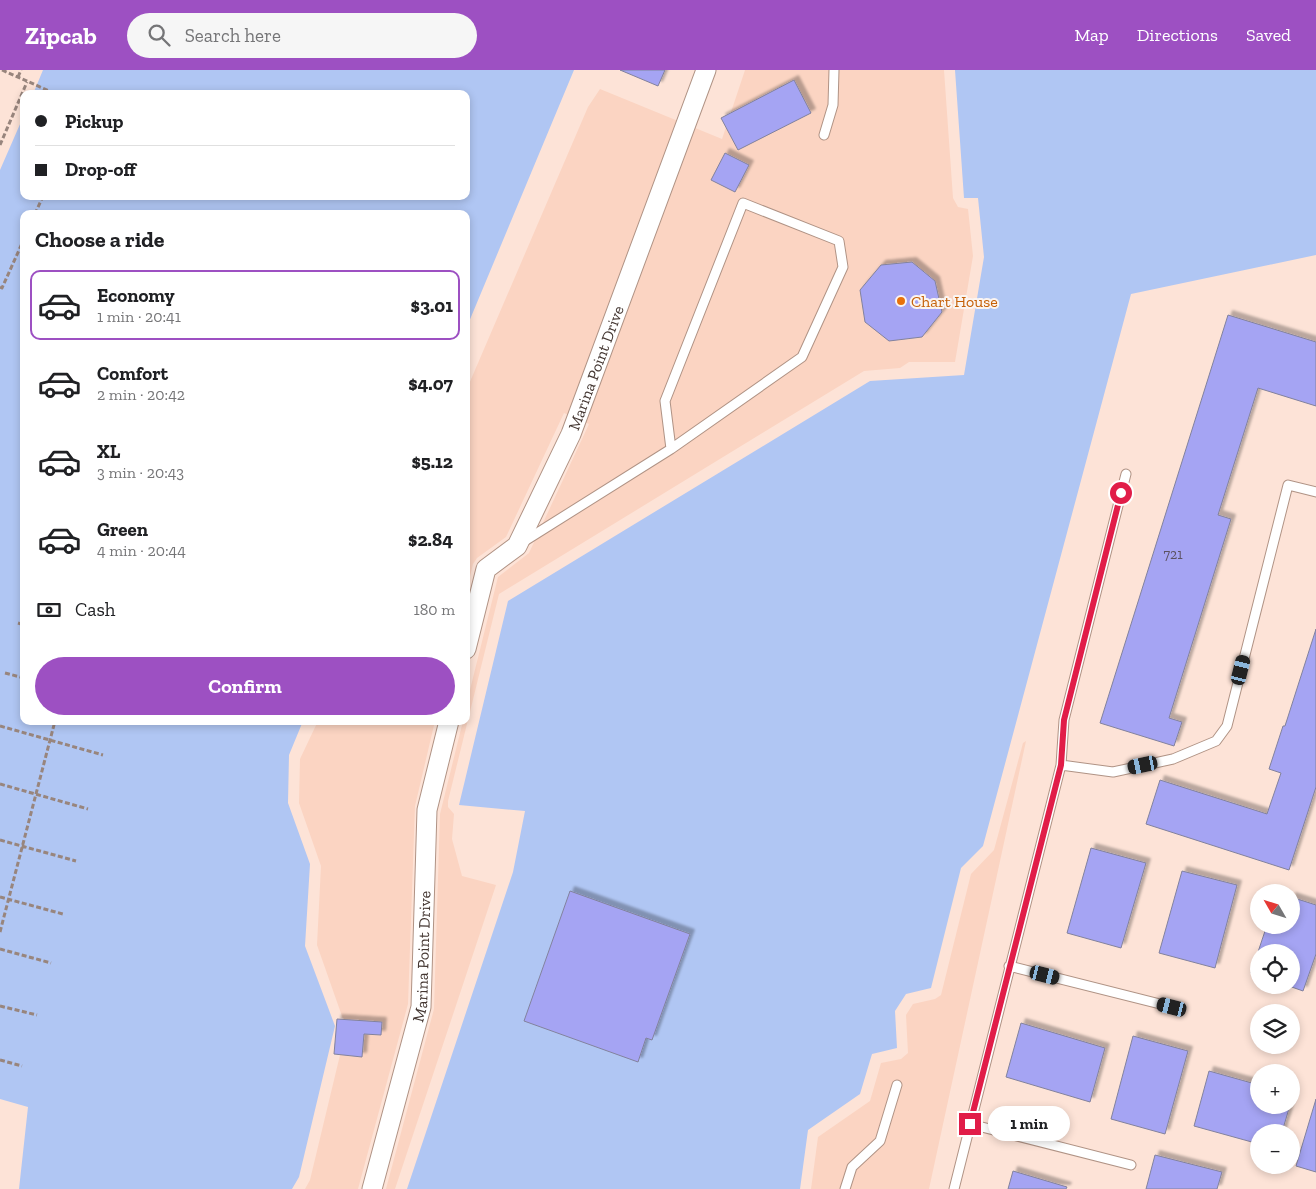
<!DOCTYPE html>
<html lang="en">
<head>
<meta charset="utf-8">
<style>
  :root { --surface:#fff; --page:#f6f6f6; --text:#202124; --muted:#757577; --line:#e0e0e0; --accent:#9d50c2 }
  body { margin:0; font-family:"Zilla Slab",serif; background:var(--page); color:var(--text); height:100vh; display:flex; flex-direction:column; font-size:19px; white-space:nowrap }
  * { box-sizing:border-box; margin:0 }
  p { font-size:16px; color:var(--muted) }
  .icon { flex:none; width:28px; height:28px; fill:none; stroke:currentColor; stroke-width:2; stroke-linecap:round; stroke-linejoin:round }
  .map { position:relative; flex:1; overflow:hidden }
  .sheet { position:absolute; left:20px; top:140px; width:450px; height:515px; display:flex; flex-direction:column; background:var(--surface); border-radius:10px; box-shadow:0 2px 8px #0003 }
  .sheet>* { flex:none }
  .top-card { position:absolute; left:20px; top:20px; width:450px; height:110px; border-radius:10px; box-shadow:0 2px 8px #0003; display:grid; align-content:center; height:110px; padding:0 15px; background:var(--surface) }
  .needle { width:32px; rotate:309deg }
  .tools { position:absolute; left:1250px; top:814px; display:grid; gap:10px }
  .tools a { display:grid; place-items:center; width:50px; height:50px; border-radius:50%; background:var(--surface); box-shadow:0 2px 8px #0003; font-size:25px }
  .end { position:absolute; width:22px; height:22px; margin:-11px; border:6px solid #e11d48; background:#fff; box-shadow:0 0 0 2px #fff }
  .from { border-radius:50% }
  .bubble { position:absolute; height:35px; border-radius:18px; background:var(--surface); box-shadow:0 2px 8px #0003; font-size:16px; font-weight:700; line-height:35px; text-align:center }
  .car { position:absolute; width:15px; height:30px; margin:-15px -8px; border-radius:6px; box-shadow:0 0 4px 1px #0007; background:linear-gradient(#222 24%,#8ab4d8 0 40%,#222 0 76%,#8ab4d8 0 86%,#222 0) }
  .top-card b { display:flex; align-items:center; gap:18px; height:48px; font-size:19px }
  .top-card b+b { border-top:1px solid var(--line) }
  .top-card i { width:12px; height:12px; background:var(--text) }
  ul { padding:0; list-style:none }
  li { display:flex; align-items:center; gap:15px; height:70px; margin:0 10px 8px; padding:0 5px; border:2px solid transparent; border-radius:10px }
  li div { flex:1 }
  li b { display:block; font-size:19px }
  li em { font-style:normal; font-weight:700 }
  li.active { border-color:var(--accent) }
  li>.icon { width:45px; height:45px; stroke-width:1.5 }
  h2 { padding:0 15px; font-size:22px; line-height:60px }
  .pay { display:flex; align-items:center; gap:12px; height:55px; padding:0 15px; font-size:19px }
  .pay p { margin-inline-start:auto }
  .action { display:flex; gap:10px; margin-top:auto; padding:10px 15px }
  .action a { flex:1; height:58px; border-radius:30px; background:var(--accent); color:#fff; font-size:20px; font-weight:700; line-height:58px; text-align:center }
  header { display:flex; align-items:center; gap:30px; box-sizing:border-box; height:70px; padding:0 25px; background:var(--accent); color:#fff }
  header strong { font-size:24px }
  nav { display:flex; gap:28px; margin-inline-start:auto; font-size:18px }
  .search { width:350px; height:45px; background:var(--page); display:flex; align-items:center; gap:12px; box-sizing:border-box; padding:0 18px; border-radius:28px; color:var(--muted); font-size:19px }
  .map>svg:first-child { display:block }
</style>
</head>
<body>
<header>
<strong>Zipcab</strong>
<div class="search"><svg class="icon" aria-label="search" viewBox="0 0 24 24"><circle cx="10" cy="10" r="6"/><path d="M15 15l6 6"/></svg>Search here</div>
<nav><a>Map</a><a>Directions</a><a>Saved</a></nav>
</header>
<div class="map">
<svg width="1316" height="1119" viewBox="0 0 1316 1119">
  <defs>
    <filter id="shadow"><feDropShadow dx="4.5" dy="-4.5" stdDeviation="1" flood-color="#0004"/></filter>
  </defs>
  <rect width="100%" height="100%" fill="#fde3d7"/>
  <path fill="#fbd4c2" d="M745 0H944L953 128 958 137 968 139 973 186 955 292H909L900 298 864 301 499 524 448 731V737L454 744 452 769 462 806 496 815 395 1119H386L434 939 440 744 463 651H466V636L498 507 529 483 589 354 564 343 506 467 477 488 473 494 466 523V321L588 37 600 19 722 69Z
    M318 651H435L415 736 408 934 358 1119H305L310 1110 346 960 343 949 317 875 321 796 299 733 300 689Z
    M1026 671 929 1119H811L818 1067 870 1031 881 993 901 989 908 983 906 945 913 934 935 929 941 925 971 804 994 780 1023 673Z"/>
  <path fill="#b0c6f3" d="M43 0H574L466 259V144H24V651H303L289 685 288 733 310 794 305 876 335 956 299 1107 292 1119H19L28 1037 0 1029V100L24 45V126H466V24H33Z
    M955 0H1316V185L1131 224 983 776 961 798 931 918 906 924 895 941 897 978 872 984 860 1024 808 1060 800 1119H407L513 802 525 741 459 735 508 531 870 311 964 305 984 187 978 128H964Z"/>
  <path fill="#a5a4f3" stroke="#82829d" filter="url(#shadow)" d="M620 0H665L658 16Z
    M794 10 811 43 738 80 721 48Z
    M725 83 749 95 735 122 711 110Z
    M912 192 935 211 942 242 922 267 889 271 865 252 860 220 881 195Z
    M1228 245 1316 272V336L1258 318 1218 445 1231 449 1169 648 1182 652 1174 676 1100 653Z
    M1316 559V717L1289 800 1146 754 1160 710 1267 744 1281 703 1269 699 1283 656H1285Z
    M1091 778 1146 793 1121 878 1067 863Z
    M1182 801 1237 815 1215 898 1159 883Z
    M570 821 690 864 652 970 646 968 638 992 524 951Z
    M1291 827 1316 835V884L1303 921 1286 915H1291V882H1259V905L1251 903 1267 855H1291Z
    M337 949 382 952 381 965 364 964 362 987 334 984Z
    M1021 953 1105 978 1090 1032 1006 1007Z
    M1133 966 1188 981 1165 1064 1111 1049Z
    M1209 1001 1259 1015V1035H1290L1282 1062H1259V1074L1194 1056Z
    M1316 1029V1102L1296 1096Z
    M1155 1085 1222 1102 1217 1119H1146Z
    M1013 1101 1067 1117 1066 1119H1008Z"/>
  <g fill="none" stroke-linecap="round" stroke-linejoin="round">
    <defs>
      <path id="lane" d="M824 65 833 35 834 0
        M743 133 839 171 843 197 802 287 671 379 665 331Z
        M523 472 671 379
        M1061 695 1113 702 1173 689 1216 671 1227 656 1288 415 1316 422
        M1009 896 1172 937
        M970 1054 1131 1095
        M845 1119 852 1097 880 1071 897 1015
        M954 1119 1061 695 1064 650 1126 404"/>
      <g id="street">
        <path id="s1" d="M466 579 486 499 517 476 571 364 706 0"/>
        <path id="s2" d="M372 1119 421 937 427 740 449 651"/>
      </g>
    </defs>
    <use href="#lane" stroke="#b09385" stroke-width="11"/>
    <use href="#street" stroke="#b09385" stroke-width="21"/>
    <path stroke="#98857d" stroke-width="3" stroke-dasharray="5 2.5" stroke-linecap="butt" d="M2 0 56 24
      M18 7 21 0
      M0 75 27 12
      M35 144 43 126
      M0 217 2 218 24 169
      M18 553 24 555
      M5 603 24 608
      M0 656 103 685
      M0 714 88 739
      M0 770 76 791
      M0 827 63 844
      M0 862 55 651
      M0 879 51 893
      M0 936 37 945
      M0 990 22 996"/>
    <use href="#lane" stroke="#fff" stroke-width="9"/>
    <use href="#street" stroke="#fff" stroke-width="19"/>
  </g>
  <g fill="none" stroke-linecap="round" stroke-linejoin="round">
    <path stroke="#e11d48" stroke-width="6" d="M970 1054 1061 695 1064 650 1121 423"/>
  </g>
  <circle fill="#e8710a" stroke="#fbf5f2" stroke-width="2" cx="901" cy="231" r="5"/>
  <g text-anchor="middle" stroke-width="4" stroke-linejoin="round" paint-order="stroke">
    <g font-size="14" fill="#5c5262">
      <text x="1173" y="489">721</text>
    </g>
    <g font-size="16" fill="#c56008" stroke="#fbf5f2" text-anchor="start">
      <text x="911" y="237">Chart House</text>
    </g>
    <g font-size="16" fill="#443732" stroke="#fbf5f2">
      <text dy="6" stroke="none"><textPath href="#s1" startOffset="316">Marina Point Drive</textPath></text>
      <text dy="6" stroke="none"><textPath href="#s2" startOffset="239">Marina Point Drive</textPath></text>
    </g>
  </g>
</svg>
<div class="tools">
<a><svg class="needle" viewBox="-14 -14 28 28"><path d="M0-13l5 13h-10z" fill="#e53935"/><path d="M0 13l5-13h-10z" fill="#757577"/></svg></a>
<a><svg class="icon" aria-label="locate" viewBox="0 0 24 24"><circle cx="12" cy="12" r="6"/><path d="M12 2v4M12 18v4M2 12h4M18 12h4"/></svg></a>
<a><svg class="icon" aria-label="layers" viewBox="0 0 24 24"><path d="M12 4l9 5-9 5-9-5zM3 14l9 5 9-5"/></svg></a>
<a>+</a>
<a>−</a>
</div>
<i class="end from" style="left:1121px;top:423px"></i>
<i class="end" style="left:970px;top:1054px"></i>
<div class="bubble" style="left:988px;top:1036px;width:82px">1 min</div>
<i class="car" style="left:1241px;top:600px;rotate:14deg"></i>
<i class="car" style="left:1143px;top:695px;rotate:258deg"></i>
<i class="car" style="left:1045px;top:905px;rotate:104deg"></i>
<i class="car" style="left:1172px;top:937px;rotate:284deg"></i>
<div class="top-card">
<b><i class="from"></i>Pickup</b>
<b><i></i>Drop-off</b>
</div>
<section class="sheet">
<h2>Choose a ride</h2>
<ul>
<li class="active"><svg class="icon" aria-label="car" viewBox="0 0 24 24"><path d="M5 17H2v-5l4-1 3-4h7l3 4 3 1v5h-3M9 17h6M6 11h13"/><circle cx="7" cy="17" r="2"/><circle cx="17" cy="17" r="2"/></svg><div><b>Economy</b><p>1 min · 20:41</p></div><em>$3.01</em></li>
<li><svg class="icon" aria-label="car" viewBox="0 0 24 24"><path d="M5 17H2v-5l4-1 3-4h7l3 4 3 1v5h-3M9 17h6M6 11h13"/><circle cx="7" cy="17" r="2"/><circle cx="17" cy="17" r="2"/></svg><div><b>Comfort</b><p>2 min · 20:42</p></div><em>$4.07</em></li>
<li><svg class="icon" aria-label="car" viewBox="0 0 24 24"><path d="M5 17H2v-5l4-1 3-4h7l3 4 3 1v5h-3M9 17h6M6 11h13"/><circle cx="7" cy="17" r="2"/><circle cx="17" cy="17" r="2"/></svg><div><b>XL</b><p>3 min · 20:43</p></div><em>$5.12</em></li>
<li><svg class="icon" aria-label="car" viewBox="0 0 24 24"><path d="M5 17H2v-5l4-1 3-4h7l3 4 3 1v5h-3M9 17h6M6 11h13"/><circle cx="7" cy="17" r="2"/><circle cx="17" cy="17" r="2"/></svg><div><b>Green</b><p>4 min · 20:44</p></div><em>$2.84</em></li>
</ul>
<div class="pay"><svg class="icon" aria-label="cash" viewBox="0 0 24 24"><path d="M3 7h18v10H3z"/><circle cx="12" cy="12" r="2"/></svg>Cash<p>180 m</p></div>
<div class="action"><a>Confirm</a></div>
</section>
</div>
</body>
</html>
